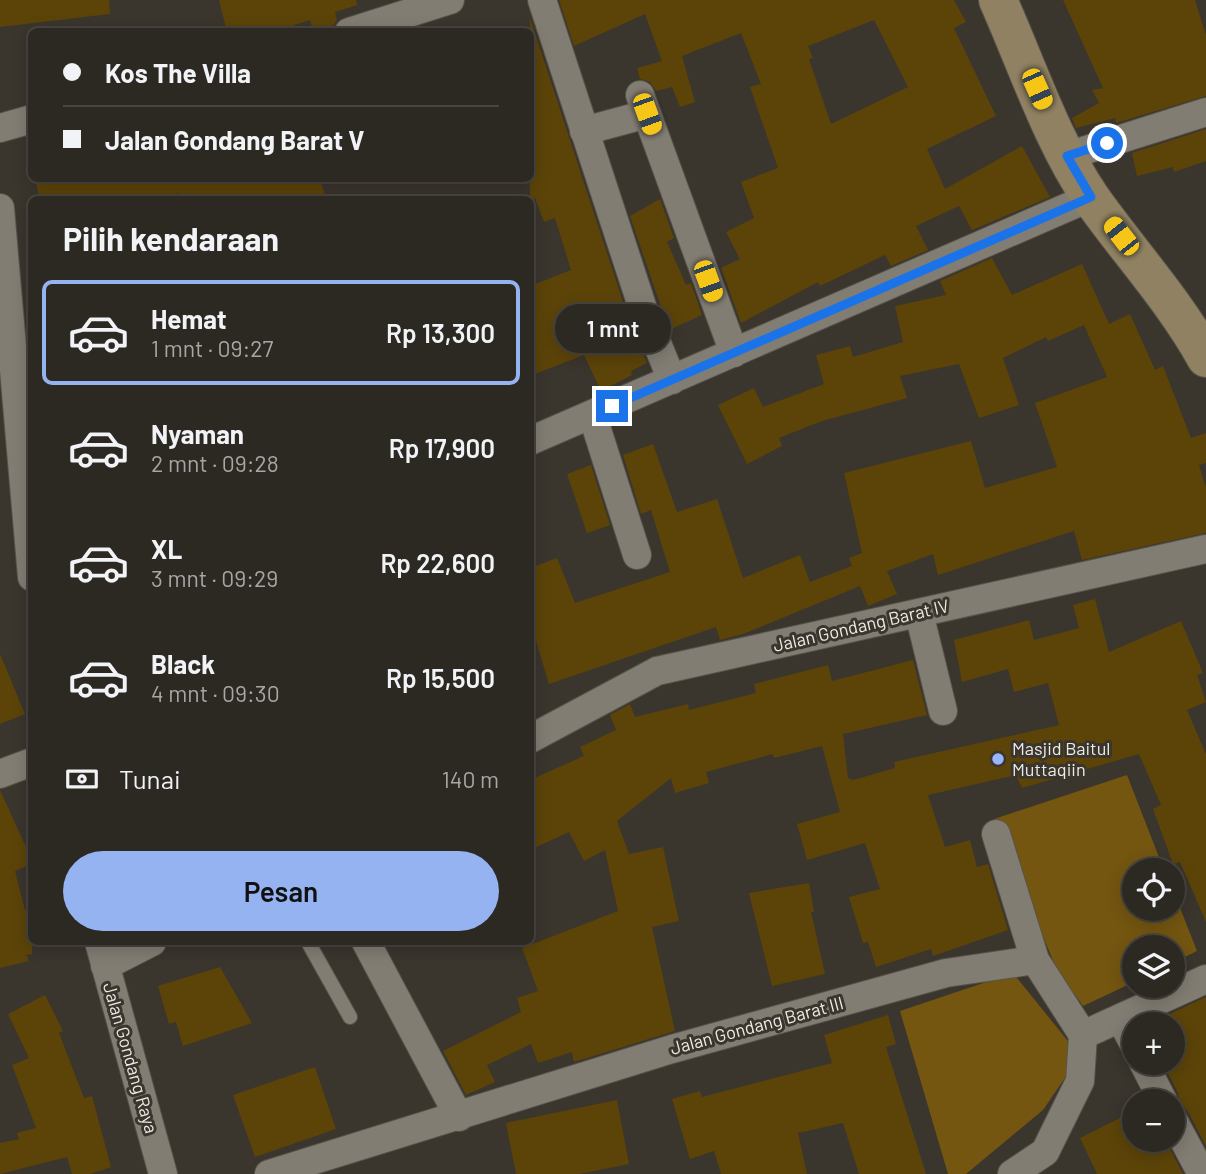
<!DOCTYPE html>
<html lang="id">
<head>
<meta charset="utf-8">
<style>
  :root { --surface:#2c2822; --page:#38342f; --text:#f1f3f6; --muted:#a6a6a5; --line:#484440; --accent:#95b2f1 }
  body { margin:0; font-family:Barlow,sans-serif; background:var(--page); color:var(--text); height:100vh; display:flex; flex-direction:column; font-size:26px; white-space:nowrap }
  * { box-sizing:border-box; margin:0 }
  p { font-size:23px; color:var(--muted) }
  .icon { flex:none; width:38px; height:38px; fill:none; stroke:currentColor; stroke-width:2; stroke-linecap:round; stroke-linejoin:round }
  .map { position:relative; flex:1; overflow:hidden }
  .side { position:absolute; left:28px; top:196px; width:506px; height:749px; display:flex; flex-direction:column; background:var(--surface); border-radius:10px; box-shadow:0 4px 18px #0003,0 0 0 2px var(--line) }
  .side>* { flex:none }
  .banner { position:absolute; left:28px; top:28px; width:506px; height:154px; border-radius:10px; box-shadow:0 4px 18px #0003,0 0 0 2px var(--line); display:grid; align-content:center; height:154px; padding:0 35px; background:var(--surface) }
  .tools { position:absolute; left:1122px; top:858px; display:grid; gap:14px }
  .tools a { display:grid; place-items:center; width:63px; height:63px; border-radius:50%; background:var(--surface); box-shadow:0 4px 18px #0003,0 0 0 2px var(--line); font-size:35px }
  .end { position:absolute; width:32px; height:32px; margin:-16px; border:9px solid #1a73e8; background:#fff; box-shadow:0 0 0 4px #fff }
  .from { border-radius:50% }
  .bubble { position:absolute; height:49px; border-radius:24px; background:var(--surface); box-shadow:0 4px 18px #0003,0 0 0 2px var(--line); font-size:23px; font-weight:600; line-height:49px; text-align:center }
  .car { position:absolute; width:21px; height:42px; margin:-21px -10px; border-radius:9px; box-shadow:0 0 5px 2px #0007; background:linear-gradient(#f5c518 24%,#345 0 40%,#f5c518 0 76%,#345 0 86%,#f5c518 0) }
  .banner b { display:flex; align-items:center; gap:24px; height:66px; font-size:26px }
  .banner b+b { border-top:2px solid var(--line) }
  .banner i { width:18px; height:18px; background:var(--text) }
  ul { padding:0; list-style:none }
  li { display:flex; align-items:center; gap:21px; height:105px; margin:0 14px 10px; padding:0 21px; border:4px solid transparent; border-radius:10px }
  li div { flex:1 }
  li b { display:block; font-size:26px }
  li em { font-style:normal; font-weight:600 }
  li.current { border-color:var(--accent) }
  li>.icon { width:63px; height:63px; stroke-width:1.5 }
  h2 { padding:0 35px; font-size:32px; line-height:84px }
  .pay { display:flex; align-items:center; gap:18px; height:77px; padding:0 35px; font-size:26px }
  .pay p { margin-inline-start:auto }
  .cta { display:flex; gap:14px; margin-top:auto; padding:14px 35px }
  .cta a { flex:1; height:80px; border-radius:42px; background:var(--accent); color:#111; font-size:28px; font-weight:600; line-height:80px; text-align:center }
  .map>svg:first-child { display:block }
</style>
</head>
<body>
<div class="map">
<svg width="1206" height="1174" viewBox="0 0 1206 1174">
  <rect width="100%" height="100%" fill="#3a352d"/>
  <path fill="#745611" d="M1127 775 1164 870H1134V908H1172L1173 890 1197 951 1173 963 1172 947H1134V982L1083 1006 1057 970 994 819Z
    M1013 973 1080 1056 1043 1110 966 1174H948L900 1011Z"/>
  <path fill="#5c4409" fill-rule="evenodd" d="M0 0H109L110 14 0 27Z
    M219 0H356L357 5 335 12 337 20 334 25 313 31 310 20 274 32H227Z
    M559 0H954L966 22 954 28 996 116 927 149 945 189 1022 146 1050 197 972 230 959 206 916 226 928 250 891 266 885 255 820 286 818 282 741 323 721 268 740 259 726 232 754 218 741 182 778 168 750 87 761 84 741 33 682 56 695 102 680 107 672 87 656 91 650 82 640 79 637 68 662 61 645 14 574 46ZM874 20 908 87 831 124 809 59 813 58 808 46Z
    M1063 0H1195L1206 35V96L1116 123 1115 118 1076 128 1072 118 1099 103 1092 90 1103 88Z
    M530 18 627 314 647 363 631 371 632 375 601 391 584 355 535 374 530 361V286L571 270 555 218 544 222 535 198 530 200Z
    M1206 129V161L1174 172 1173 167 1137 176 1132 153Z
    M35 178H319L327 200H181L179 193 155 200H40Z
    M660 199 674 238 667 242 686 285 691 283 702 315 669 330 630 216Z
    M992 258 1012 295 1082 264 1109 324 1130 314 1155 370 1163 366 1191 438 1206 433V463L1199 465 1206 488V533L1082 560 1074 531 938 575 933 554 887 571 897 594 868 606 860 586 743 634 720 640 716 627 549 684 530 621V568L557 558 575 603 670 572 651 510 641 514 623 455 653 444 677 512 717 499 743 578 800 555 810 582 852 566 849 558 862 553 844 473 971 441 985 488 1057 467 1035 403 1107 377 1084 325 1048 341 1046 337 1003 358 1019 405 979 418 959 364 900 376 907 398 822 421 779 438 782 446 747 464 718 405 754 388 763 407 824 384 816 355 850 346 853 357 903 342 895 306 946 295 940 281Z
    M591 465 610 525 587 533 567 474Z
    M1095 599 1109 652 1181 621 1203 673 1197 675 1206 702 1187 710 1206 754V922L1180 862 1173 864 1153 809 1161 805 1139 754 1022 788 1016 775 928 795 945 847 970 840 977 867 988 864 1008 930 933 956 931 949 876 967 868 942 863 943 849 897 880 889 865 843 807 860 797 824 840 812 822 746 774 758 773 754 706 772 709 783 675 793 671 778 617 821 629 854 663 847 679 921 652 927 675 1031 574 1062 572 1052 538 1063 531 1044 487 1065 495 1082 466 1095 443 1051 521 1012 517 998 538 991 522 948 618 911 605 850 584 861 569 832 530 850V780L584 756 580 747 616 730 610 715 630 704 635 717 688 704 689 710 756 693 754 684 828 665 832 681 913 660 927 715 843 734 848 778 853 780 895 768 894 762 1059 725 1048 683 1014 692 1008 669 962 682 954 640 1029 620 1034 640 1079 628 1073 605Z
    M0 654 25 714 0 724Z
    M0 790 32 860V864L15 871 25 910 32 908V954L26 955 29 961 0 968Z
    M809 883 814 912H811L825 974 772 986 749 893Z
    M220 967 252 1023 183 1046 176 1022 169 1024 158 986Z
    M45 995 63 1031 59 1033 84 1098 92 1096 111 1167 90 1174H72L67 1157 0 1174V1143L19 1139 17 1133 36 1128 12 1065 29 1058 8 1014Z
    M1206 997V1146L1187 1110 1179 1103 1178 1093 1162 1062H1172V1024H1148Z
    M888 1015 896 1044 886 1047 926 1174H859L843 1123 798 1133 807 1174H721L714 1151 690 1159 672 1099 700 1091 702 1097 832 1063 824 1035Z
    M315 1067 336 1129 255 1157 233 1095Z
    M617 1100 629 1164 579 1174H516L506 1123Z
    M1134 1111V1139H1165L1183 1174H1097L1080 1138Z"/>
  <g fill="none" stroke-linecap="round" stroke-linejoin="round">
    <defs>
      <path id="service" d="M308 942 350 1017"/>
      <path id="minor" d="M542 0 643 309 672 380
        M349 32 450 0
        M640 95 734 353
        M0 128 32 119
        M584 131 647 114
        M1067 156 1206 112
        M0 208 32 577
        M592 414 637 555
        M530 441 1091 197
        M919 613 943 711
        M530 739 657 671 1206 549
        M0 774 32 762
        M996 834 1035 960
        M99 942 163 1174
        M366 942 459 1117
        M105 966 152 942
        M1120 1018 1134 1044
        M1083 1035 1206 979
        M1143 1062 1163 1101
        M1172 1118 1202 1174
        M269 1174 672 1049 946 973 1035 960 1083 1035
        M1012 1174 1045 1152 1080 1081 1083 1035"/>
      <path id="secondary" d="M998 0C1027 65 1051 139 1091 198 1129 252 1174 300 1206 358"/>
    </defs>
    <use href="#service" stroke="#56534b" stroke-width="16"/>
    <use href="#minor" stroke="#56534b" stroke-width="30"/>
    <use href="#secondary" stroke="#56534b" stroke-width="40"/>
    <use href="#service" stroke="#827d73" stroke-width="14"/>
    <use href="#minor" stroke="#827d73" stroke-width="28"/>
    <use href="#secondary" stroke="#8f8162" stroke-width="38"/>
  </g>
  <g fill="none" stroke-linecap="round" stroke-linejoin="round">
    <path stroke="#1a73e8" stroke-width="9" d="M612 406 1091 197 1067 156 1107 143"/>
  </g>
  <circle fill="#9bb5fd" stroke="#3a352d" stroke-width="2.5" cx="998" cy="759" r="7"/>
  <g text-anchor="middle" stroke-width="6" stroke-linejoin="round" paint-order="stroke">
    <g font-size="18" fill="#eeebe5" stroke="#3a352d">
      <text transform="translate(861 626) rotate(-13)" y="6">Jalan Gondang Barat IV</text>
      <text transform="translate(757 1026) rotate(-15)" y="6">Jalan Gondang Barat III</text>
      <text transform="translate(130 1058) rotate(74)" y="6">Jalan Gondang Raya</text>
    </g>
    <g font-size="18" fill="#eeebe5" stroke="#3a352d" text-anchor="start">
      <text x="1012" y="755">Masjid Baitul<tspan x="1012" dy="21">Muttaqiin</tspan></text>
    </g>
  </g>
</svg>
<div class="tools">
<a><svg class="icon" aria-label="locate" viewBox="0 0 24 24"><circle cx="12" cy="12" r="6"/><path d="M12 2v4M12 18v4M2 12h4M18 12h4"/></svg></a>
<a><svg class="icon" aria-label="layers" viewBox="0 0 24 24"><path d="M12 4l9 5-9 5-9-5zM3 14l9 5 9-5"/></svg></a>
<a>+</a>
<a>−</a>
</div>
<i class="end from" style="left:1107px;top:143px"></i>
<i class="end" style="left:612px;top:406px"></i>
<div class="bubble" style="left:555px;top:304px;width:116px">1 mnt</div>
<i class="car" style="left:1037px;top:89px;rotate:156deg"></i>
<i class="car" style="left:647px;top:114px;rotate:160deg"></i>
<i class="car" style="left:1121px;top:236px;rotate:322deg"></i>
<i class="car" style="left:708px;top:281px;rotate:160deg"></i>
<div class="banner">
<b><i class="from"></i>Kos The Villa</b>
<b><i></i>Jalan Gondang Barat V</b>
</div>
<section class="side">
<h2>Pilih kendaraan</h2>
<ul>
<li class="current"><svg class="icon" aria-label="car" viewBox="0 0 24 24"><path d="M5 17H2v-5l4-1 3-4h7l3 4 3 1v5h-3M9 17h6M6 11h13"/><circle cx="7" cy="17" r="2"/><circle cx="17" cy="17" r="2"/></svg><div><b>Hemat</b><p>1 mnt · 09:27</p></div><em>Rp 13,300</em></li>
<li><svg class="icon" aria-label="car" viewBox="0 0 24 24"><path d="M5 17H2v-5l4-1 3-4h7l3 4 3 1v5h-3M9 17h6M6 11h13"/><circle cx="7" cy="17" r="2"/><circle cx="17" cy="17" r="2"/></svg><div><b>Nyaman</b><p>2 mnt · 09:28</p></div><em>Rp 17,900</em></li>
<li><svg class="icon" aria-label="car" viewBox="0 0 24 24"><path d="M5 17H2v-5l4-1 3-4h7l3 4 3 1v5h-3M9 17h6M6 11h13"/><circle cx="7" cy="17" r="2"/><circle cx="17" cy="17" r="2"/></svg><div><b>XL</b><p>3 mnt · 09:29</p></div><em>Rp 22,600</em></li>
<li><svg class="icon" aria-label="car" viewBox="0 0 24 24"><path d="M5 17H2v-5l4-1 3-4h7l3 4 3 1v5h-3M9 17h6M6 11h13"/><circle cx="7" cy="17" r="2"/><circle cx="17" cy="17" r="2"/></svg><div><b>Black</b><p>4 mnt · 09:30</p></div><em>Rp 15,500</em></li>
</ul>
<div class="pay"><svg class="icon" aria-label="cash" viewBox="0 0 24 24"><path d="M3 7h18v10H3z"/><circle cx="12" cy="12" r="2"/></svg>Tunai<p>140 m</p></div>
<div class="cta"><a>Pesan</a></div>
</section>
</div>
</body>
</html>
